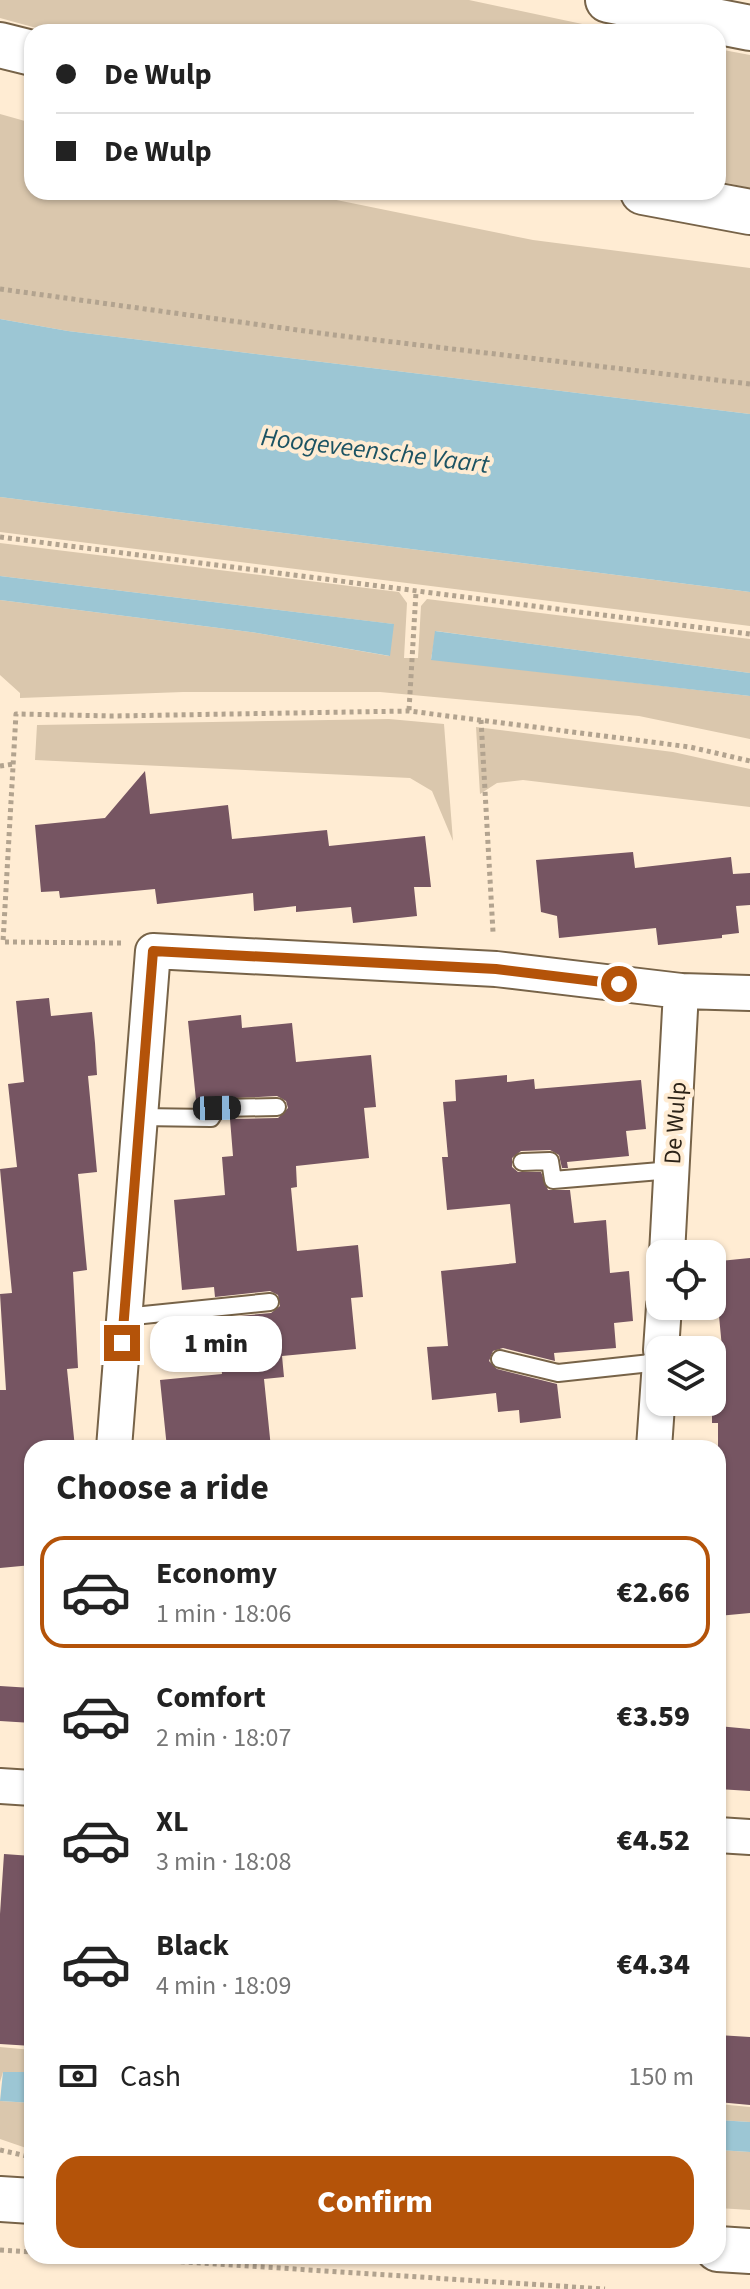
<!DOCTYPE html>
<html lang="en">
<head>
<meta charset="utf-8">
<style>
  :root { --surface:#fff; --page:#f6f6f6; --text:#222; --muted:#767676; --line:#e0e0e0; --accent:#b45309 }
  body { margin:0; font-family:"Source Sans 3",sans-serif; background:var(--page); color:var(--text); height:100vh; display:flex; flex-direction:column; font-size:30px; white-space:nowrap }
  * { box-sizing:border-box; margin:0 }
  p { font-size:26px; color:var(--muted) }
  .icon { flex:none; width:44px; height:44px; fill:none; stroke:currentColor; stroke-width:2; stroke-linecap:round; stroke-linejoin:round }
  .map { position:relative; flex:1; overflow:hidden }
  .sheet { position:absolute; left:24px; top:1440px; width:702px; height:824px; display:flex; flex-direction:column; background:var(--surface); border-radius:24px; box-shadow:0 2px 6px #0004 }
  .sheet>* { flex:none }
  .hud { position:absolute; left:24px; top:24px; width:702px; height:176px; border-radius:24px; box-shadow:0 2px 6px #0004; display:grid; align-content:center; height:176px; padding:0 32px; background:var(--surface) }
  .fabs { position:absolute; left:646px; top:1240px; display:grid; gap:16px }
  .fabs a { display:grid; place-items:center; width:80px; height:80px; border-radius:16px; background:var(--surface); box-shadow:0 2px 6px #0004; font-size:40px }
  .end { position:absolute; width:36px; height:36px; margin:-18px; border:10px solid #b45309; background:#fff; box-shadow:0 0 0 4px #fff }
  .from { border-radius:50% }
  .bubble { position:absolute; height:56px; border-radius:24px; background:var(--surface); box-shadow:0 2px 6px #0004; font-size:26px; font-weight:800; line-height:56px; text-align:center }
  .car { position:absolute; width:24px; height:48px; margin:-24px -12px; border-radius:10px; box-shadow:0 0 6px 2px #0007; background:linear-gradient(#222 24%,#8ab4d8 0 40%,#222 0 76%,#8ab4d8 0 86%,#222 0) }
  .hud b { display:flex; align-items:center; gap:28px; height:76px; font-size:30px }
  .hud b+b { border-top:2px solid var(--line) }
  .hud i { width:20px; height:20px; background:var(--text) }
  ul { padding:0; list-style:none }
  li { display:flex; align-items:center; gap:24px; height:112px; margin:0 16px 12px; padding:0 16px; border:4px solid transparent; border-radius:24px }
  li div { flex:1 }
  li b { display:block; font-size:30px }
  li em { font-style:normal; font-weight:800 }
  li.selected { border-color:var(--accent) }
  li>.icon { width:72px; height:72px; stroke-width:1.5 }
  h2 { padding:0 32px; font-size:36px; line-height:96px }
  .pay { display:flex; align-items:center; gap:20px; height:88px; padding:0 32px; font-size:30px }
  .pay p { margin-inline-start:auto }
  .cta { display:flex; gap:16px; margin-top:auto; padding:16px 32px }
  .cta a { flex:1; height:92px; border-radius:24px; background:var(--accent); color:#fff; font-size:32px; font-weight:800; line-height:92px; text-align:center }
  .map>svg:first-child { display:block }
</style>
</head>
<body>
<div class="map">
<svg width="750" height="2289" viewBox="0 0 750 2289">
  <rect width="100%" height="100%" fill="#ffecd3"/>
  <path fill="#dac7ad" d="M0 0H469L620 32H51L0 18Z
    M718 49 750 55V188L718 181Z
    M0 114 32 123V192H297L533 240 750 268V414L68 331 0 319Z
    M0 497 750 592V626L0 532Z
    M0 543 399 592 407 603 404 658H418L421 606 427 599 750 639V673L436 631 431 659 750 696V739L639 716 380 692H183L20 698V693L0 675V600L257 633 389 656 393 624 0 576Z
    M389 719 444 724 453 841 432 791 410 778 35 760 37 725Z
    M476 727 673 752 750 769V807L523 780 497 783 480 794Z
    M0 2047 32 2050V2072H3L0 2082Z
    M0 2101 32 2103V2150L0 2139Z
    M718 2104 750 2107V2122L718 2120Z
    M718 2150 750 2152V2210L718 2208Z"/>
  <path fill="#9cc6d4" d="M0 319 68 331 750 414V592L0 497Z
    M0 576 394 624 390 656 257 633 0 600Z
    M435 631 750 673V696L431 660Z
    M3 2072H32V2103L0 2101Z
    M718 2120 750 2122V2152L718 2150Z"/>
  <path fill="#765562" d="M145 771 150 814 228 805 232 839 327 830 329 846 425 836 431 887H414L417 916 353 923 351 907 296 912V906L254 911 253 893 157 904 155 889 60 898 59 891 41 892 35 825 105 818Z
    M633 852 635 868 731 857 733 874 750 873V905L736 906 739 933 722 935V938L658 945 656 928 559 938 557 916 541 912 536 860Z
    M49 998 51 1016 92 1012 95 1043 97 1075 88 1076 97 1172 78 1174 87 1270 73 1272 78 1368 67 1369 75 1448H32V1565L0 1568V1390H6L0 1294 12 1293 0 1169 17 1167 8 1084 24 1082 16 1001Z
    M241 1015 242 1028 292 1023 296 1062 371 1055 376 1107 364 1108 369 1158 296 1166 297 1187 291 1188 297 1251 358 1245 363 1297 351 1298 356 1349 282 1356 284 1377 264 1379 271 1448H167L160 1380 222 1374 217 1318 271 1313 280 1306 278 1295 270 1291 215 1297 214 1287 182 1290 174 1200 225 1195 222 1157 233 1156 230 1119 278 1118 288 1108 286 1101 277 1096 196 1100 188 1021Z
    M507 1075V1082L534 1079 535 1089 641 1080 646 1129 626 1131 629 1156 567 1162 568 1168H562L559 1155 550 1150 521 1151 512 1158V1167L518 1172H541L548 1190H570L574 1223 606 1220 610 1273 629 1271 633 1321 614 1323 616 1348 554 1353 555 1361 503 1348 493 1351 489 1361 497 1369 557 1384 561 1418 520 1423 519 1410 498 1412 496 1393 432 1400 427 1347 448 1346 441 1271 516 1263 510 1204 447 1210 442 1157H448L443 1102 456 1101 455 1080Z
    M750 1258V1613L718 1616V1423H712V1359L723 1358 717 1295H723L720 1261Z
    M0 1686 32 1688V1723L0 1721Z
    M718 1726 750 1729V1791L718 1789Z
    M4 1854 32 1856V2046L0 2044V1914Z
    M718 2035 750 2037V2105L718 2102Z"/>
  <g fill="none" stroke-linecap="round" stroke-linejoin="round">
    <defs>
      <path id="lane" d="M139 1117 211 1118 217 1108 277 1107
        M522 1162 550 1161 553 1180 672 1170
        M124 1317 270 1302
        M500 1359 558 1373 660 1362"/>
      <path id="street" d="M681 991 750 993
        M661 1350 664 1306
        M114 1448 153 951 496 969 681 991 667 1254
        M654 1448 660 1362
        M0 1786 32 1788
        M718 1835 750 1837"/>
      <path id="secondary" d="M0 2199 32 2201
        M718 2249 750 2251"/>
      <path id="highway" d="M608 0 750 28
        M0 45 32 53
        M643 192 750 212"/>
    </defs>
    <use href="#lane" stroke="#776348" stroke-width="20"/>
    <use href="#street" stroke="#776348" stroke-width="38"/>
    <use href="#secondary" stroke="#776348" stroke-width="48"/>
    <use href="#highway" stroke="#776348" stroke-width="48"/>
    <path stroke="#b2a38f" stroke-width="5" stroke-dasharray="4 4" stroke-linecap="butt" d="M0 289 334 335 750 384
      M0 537 750 634
      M409 710 416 592
      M481 720 493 932
      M0 766 14 764
      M121 943 3 942 16 714 113 716 409 711 690 747 750 761
      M0 2150 27 2156
      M0 2250 32 2252
      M93 2256 605 2289"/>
    <use href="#lane" stroke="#fff" stroke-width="16"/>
    <use href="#street" stroke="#fff" stroke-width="34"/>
    <use href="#secondary" stroke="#fff" stroke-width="44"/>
    <use href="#highway" stroke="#fff" stroke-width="44"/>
  </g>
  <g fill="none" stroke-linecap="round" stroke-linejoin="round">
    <path stroke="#b45309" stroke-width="10" d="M122 1343 153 951 496 969 619 984"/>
  </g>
  <g text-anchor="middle" stroke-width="8" stroke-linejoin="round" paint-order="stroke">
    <g font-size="24" fill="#2c2318" stroke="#ffecd3">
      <text transform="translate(675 1123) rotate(-86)" y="8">De Wulp</text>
    </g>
    <g font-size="26" font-style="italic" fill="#1c5363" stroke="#ffecd3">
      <text transform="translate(375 450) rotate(7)" y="9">Hoogeveensche Vaart</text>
    </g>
  </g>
</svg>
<div class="fabs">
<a><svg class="icon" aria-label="locate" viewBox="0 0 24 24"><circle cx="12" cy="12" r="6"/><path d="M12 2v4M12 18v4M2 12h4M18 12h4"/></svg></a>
<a><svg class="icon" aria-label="layers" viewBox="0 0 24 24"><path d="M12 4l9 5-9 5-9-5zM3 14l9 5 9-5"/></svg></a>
</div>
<i class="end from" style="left:619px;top:984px"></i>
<i class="end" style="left:122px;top:1343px"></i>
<div class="bubble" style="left:150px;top:1316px;width:132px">1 min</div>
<i class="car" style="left:217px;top:1108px;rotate:89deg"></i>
<div class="hud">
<b><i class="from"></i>De Wulp</b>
<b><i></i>De Wulp</b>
</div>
<section class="sheet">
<h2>Choose a ride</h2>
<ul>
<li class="selected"><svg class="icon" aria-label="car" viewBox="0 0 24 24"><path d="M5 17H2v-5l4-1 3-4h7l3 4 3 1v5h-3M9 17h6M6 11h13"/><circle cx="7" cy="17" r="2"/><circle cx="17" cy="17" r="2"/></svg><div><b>Economy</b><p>1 min · 18:06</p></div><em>€2.66</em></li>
<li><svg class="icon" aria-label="car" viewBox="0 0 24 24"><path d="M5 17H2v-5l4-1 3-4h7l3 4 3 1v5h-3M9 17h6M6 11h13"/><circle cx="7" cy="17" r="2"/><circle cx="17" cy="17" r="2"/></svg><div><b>Comfort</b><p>2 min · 18:07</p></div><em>€3.59</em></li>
<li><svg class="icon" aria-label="car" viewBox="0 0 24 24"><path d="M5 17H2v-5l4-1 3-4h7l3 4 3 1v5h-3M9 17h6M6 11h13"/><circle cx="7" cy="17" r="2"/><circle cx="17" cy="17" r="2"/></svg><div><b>XL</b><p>3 min · 18:08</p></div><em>€4.52</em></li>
<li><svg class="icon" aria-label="car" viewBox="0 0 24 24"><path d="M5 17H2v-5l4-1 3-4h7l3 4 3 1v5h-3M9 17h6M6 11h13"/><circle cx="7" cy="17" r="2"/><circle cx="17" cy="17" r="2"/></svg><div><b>Black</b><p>4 min · 18:09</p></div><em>€4.34</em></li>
</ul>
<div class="pay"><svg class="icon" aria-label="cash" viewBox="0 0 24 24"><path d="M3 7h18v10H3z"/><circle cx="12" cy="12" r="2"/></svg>Cash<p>150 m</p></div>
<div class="cta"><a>Confirm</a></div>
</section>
</div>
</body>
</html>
